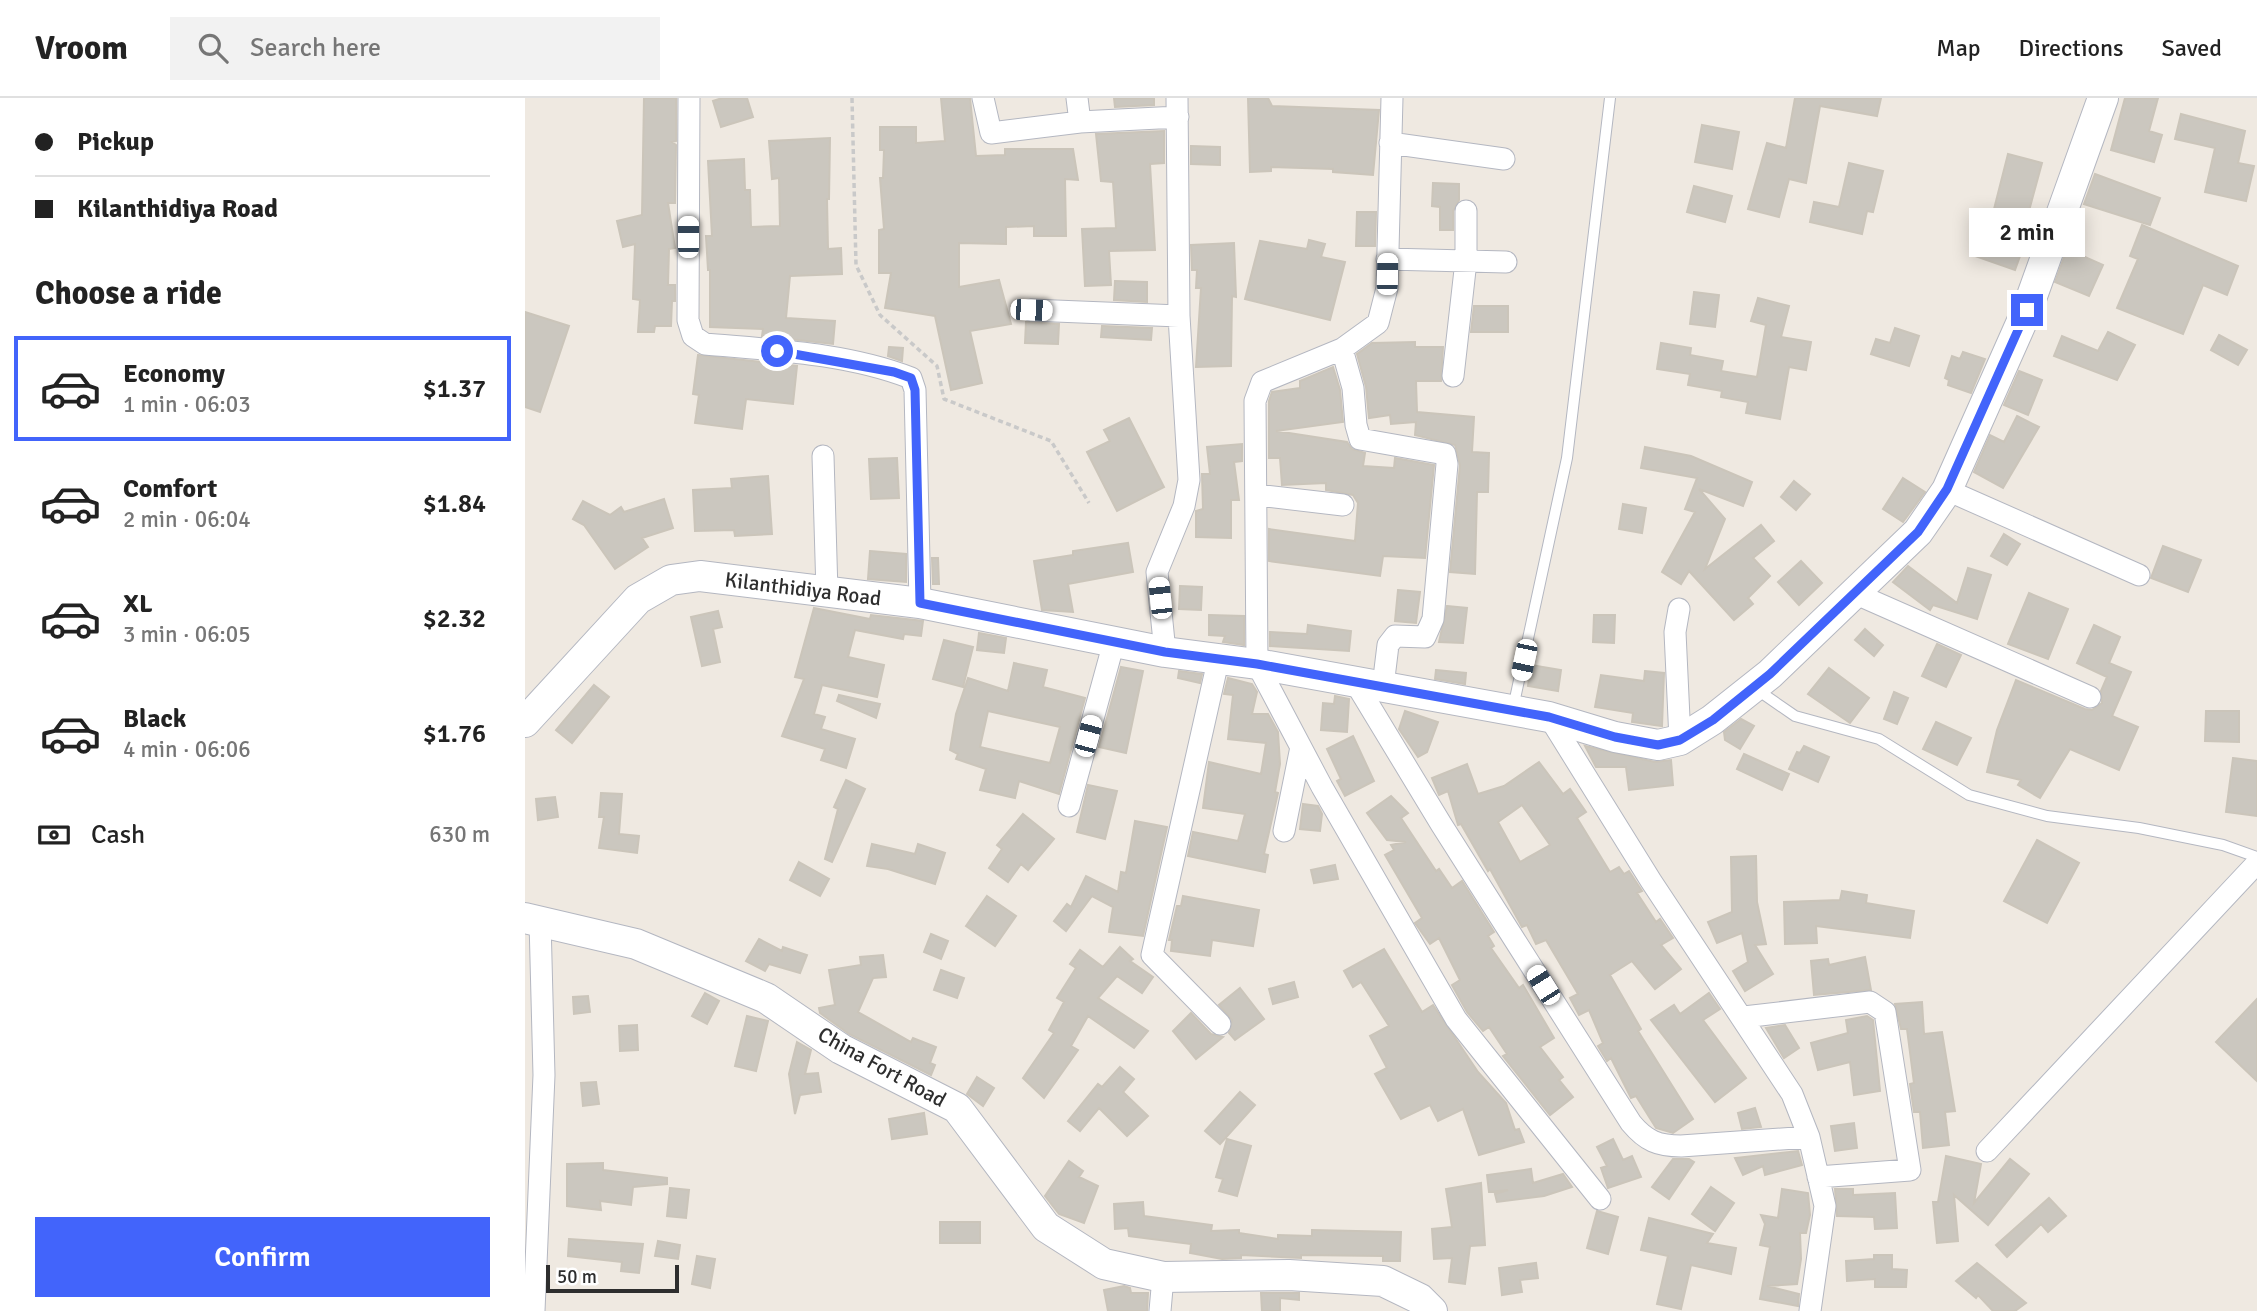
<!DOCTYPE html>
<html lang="en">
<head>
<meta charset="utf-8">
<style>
  :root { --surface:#fff; --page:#f2f2f2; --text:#222; --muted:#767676; --line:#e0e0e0; --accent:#4264fb }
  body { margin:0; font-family:Signika,sans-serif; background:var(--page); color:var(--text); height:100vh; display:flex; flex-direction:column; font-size:26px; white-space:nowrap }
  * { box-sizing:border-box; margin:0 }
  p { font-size:23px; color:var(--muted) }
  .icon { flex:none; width:38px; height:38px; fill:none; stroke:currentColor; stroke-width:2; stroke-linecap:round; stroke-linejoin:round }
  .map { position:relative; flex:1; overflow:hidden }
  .sheet { display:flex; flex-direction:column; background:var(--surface); width:525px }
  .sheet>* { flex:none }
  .top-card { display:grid; align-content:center; height:154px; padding:0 35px; background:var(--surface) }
  .scale { position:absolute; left:21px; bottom:18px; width:133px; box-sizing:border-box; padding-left:7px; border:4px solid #2e2e2e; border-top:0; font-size:19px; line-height:24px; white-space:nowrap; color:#2e2e2e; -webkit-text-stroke:5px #fff; paint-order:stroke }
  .end { position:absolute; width:32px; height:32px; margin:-16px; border:9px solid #4264fb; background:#fff; box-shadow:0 0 0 4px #fff }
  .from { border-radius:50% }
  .bubble { position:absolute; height:49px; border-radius:0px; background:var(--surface); box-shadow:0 4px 18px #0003; font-size:23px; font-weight:600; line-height:49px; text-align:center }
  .car { position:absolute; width:21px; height:42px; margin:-21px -10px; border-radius:9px; box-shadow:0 0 5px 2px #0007; background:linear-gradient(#fff 24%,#345 0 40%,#fff 0 76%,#345 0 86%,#fff 0) }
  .top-card b { display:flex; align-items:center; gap:24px; height:66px; font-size:26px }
  .top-card b+b { border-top:2px solid var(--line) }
  .top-card i { width:18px; height:18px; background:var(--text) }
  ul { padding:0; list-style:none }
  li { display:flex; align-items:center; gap:21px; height:105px; margin:0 14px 10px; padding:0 21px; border:4px solid transparent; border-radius:0px }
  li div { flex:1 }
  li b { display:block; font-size:26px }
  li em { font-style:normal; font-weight:600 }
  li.active { border-color:var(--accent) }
  li>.icon { width:63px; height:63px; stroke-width:1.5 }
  h2 { padding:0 35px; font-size:32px; line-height:84px }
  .pay { display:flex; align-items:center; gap:18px; height:77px; padding:0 35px; font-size:26px }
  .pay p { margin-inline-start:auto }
  .cta { display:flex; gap:14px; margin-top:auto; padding:14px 35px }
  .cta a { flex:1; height:80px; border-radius:0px; background:var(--accent); color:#fff; font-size:28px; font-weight:600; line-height:80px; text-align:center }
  header { display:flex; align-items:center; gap:42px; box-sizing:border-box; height:98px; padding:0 35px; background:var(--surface); border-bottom:2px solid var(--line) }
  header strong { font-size:33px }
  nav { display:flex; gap:38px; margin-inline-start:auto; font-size:24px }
  .search { width:490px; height:63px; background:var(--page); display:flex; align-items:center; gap:18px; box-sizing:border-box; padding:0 24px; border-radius:0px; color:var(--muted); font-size:26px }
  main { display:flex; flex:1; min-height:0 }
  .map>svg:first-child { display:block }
</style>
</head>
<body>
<header>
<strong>Vroom</strong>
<div class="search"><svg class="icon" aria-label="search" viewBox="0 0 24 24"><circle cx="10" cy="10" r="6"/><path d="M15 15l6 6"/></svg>Search here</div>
<nav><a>Map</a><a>Directions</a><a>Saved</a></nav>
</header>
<main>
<section class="sheet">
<div class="top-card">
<b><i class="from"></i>Pickup</b>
<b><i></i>Kilanthidiya Road</b>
</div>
<h2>Choose a ride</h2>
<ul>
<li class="active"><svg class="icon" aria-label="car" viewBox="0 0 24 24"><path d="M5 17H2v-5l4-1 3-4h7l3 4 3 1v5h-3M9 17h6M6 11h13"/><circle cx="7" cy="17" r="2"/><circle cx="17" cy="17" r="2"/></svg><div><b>Economy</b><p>1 min · 06:03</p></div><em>$1.37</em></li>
<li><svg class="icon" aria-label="car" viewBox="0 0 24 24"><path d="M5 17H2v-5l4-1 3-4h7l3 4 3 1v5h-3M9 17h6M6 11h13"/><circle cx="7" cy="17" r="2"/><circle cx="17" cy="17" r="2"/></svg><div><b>Comfort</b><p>2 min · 06:04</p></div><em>$1.84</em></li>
<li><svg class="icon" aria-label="car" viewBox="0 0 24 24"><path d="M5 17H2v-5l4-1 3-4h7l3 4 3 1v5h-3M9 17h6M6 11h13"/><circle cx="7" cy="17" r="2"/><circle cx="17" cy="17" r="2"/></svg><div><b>XL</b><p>3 min · 06:05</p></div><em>$2.32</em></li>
<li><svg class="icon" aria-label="car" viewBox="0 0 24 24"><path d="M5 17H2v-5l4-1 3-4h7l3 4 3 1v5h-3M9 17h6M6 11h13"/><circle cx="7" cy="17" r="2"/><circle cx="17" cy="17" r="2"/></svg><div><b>Black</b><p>4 min · 06:06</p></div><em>$1.76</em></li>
</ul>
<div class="pay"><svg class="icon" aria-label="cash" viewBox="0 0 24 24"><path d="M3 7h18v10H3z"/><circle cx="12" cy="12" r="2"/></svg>Cash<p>630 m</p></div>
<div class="cta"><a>Confirm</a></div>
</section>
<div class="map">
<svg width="1732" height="1213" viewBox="0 0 1732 1213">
  <rect width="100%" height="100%" fill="#efe9e1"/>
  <path fill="#cbc7bf" stroke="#cbc5ba" stroke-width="2" fill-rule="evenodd" d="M119 0H151V43L147 44 151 47 150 105H143L150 150 144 151 143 187H150V203H147L146 228H130L129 234H113L115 202 108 201 110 146 98 149 92 123 117 117Z
    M197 0H222L228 19 196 29 188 3Z
    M416 0H445L451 58 480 57V51H548L553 82 540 81 541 138H509V128L481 129V146L434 145V189L474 182 486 226 445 233 457 285 426 292 410 218 360 210 366 175H354V132L359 131 355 80H358L359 52H355V29H391V45L420 43Z
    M589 0H629V7L590 9Z
    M723 0H743L747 8 854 12 848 77 808 74V71L746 69V73L725 74Z
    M1270 0H1356L1352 18 1295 8 1281 85 1264 81 1254 119 1223 111 1242 45 1261 50Z
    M1600 0H1633L1624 33 1637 37 1629 64 1586 52Z
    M1656 16 1720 33 1713 65 1729 68 1721 103 1680 94 1690 50 1650 41Z
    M1177 27 1214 34 1207 71 1170 64Z
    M639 33V65L625 66 630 152 584 153 586 187 560 188 557 131 591 130 588 84 576 83 571 36Z
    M305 40 304 101H302L303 151 316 150 317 176 265 178 261 220 310 223 308 246 237 238 238 231 185 229V172H183L181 138H187L183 63 219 61 220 92H225L226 129 255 128 254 80 247 81 244 43Z
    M666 48 695 49V67L666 66Z
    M1483 56 1517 65 1499 131 1504 133 1490 172 1447 157 1462 117 1467 119Z
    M1324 65 1358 73 1348 114 1342 113 1337 136 1285 124 1289 104 1314 109Z
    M1570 76 1635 100 1625 127 1559 106Z
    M908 85 934 86V102L928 113V132H915V109L907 108Z
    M1169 88 1207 98 1200 124 1162 114Z
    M832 114H851L850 148H831Z
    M1617 127 1713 168 1702 197 1678 187 1658 236 1592 210 1613 161 1605 158Z
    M784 142 800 146 796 159 820 164 805 222 720 201 735 143 782 151Z
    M709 145 711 199 707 198 706 268 671 269 676 190H671L672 172H667L666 147Z
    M1542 151 1578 167 1564 198 1530 184Z
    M590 183 622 184V204L589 202Z
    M1169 194 1194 197 1190 229 1165 226Z
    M1233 200 1264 208 1256 239 1286 244 1281 272 1264 269 1255 321 1221 315 1223 304 1196 299 1197 293 1163 287 1165 276 1132 271 1136 245 1166 250 1165 257 1198 263 1196 273 1232 279 1241 227 1226 223Z
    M949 208H983V234H946Z
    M0 214 44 228 15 314 0 309Z
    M501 224 534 226 533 246 500 245Z
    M577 228 627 230 626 242 576 239Z
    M1370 230 1394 238 1384 268 1346 256 1351 241 1365 245Z
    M1583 234 1610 247 1592 282 1529 258 1537 238 1573 253Z
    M1694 237 1722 252 1713 267 1686 252Z
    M890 244V249H918L916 283H891L892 314 949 319 947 354 964 355 963 394H952L950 476 925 474 935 367 930 347 890 337 891 324 866 326 865 317 844 320 841 289 832 256 847 245Z
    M364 249 378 250 377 263 363 258Z
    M1438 254 1460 261 1446 295 1423 287 1424 282 1420 280 1427 258 1435 261Z
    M173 257 272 268 268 306 221 301 217 331 170 325 174 297 168 296Z
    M808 269 815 292 818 324 751 333 822 344 827 351 840 355 838 368 869 370 870 360 909 367 900 460 858 458 855 478 744 463V431L830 443 833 405 828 397 801 392V385L757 387 755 360H744V303L747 294 775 290V283Z
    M1494 273 1517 282 1503 317 1479 307Z
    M1492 318 1514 329 1478 390 1449 374 1465 337 1479 344Z
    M604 320 639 389 592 413 562 354 585 343 579 332Z
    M717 346V363L709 364 714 402H706V440L671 439V413L678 411 677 376H685L682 349Z
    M1120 349 1166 358 1227 384 1218 408 1174 391 1200 421 1180 471 1236 427 1249 443 1228 460 1245 478 1223 500 1228 506 1209 522 1164 473 1156 486 1137 474 1170 414 1160 411 1172 380 1116 370Z
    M372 360 374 400 346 401 344 361Z
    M243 378 247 436 210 438 209 432 170 433 168 392 207 390 206 381Z
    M1378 380 1400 394 1378 424 1358 411Z
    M1269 383 1285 396 1271 412 1256 399Z
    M139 401 148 430 117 440 123 449 90 471 59 427 48 421 58 403 85 417 96 409 99 414Z
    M1098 406 1121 410 1117 435 1094 431Z
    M1479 436 1495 446 1482 467 1466 458Z
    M603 445 608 474 543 486 548 514 517 512 509 463 548 457V453Z
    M1638 448 1676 462 1663 494 1626 480Z
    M345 453 381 456V484L343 481Z
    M407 460H413L414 486H408Z
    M1276 463 1297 485 1274 507 1253 484Z
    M1383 468 1432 505 1443 470 1466 477 1452 521 1408 507 1405 512 1368 484Z
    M655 488 677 489 676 512 654 511Z
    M873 492 895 494 891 525 870 523Z
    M1504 495 1543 511 1523 561 1483 546Z
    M922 508 942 510 938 545 914 544Z
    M289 510 345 521 346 517 398 523 396 538 379 536 378 541 330 532 323 559 359 567 352 599 297 587 289 616 300 619 296 631 330 641 321 670 296 662 300 651 257 638 279 581 270 579Z
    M193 513 197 529 188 531 195 564 177 568 166 519Z
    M684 517 719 518V547L698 544 700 538 684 537Z
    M1069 517H1090L1089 545 1068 544Z
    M783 527 826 533 824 553 745 548V534L782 536Z
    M1569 527 1595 539 1584 565 1606 574 1587 618 1613 629 1594 672 1545 651 1515 700 1493 687 1496 682 1462 674 1472 632 1491 582 1560 611 1567 612 1577 605 1576 593 1582 579 1552 565Z
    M1340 531 1358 547 1349 558 1330 542Z
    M454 535 481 540 479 555 452 552Z
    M419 542 448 549 438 589 408 581Z
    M1412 546 1436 557 1421 589 1397 578Z
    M489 565 522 572 518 589 560 600 534 696 494 683 490 700 455 692 461 671 431 661 433 656 425 652 431 616 443 580 483 593ZM463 613 535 629 525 665 455 649Z
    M1006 567 1036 572 1033 593 1003 588Z
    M596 569 618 573 601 655 574 649Z
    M1304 570 1344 600 1325 625 1283 596Z
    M911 572 941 575 940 586 910 581Z
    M654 573 677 576 675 585 653 580Z
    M1120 573 1139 575 1137 628 1107 624 1108 615 1070 609 1076 577 1119 583Z
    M703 580 727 586 732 594 727 616H743L753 634 755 666 750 694 753 695 739 756 743 757 740 774 663 758 668 734 713 743 720 716 678 710 684 664 736 676 741 645 703 641 708 597 699 596Z
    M69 587 84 599 47 645 31 632Z
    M1369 594 1383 600 1372 626 1359 621Z
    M314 597 355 606 351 620 312 603Z
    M810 598 824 601 822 634 796 632 798 605 809 606Z
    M880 613 913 624 902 654 893 659 874 631Z
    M1681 613H1714V644L1680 643Z
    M1216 621 1229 628 1215 651 1200 642 1199 634Z
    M1411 624 1446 640 1432 667 1398 651Z
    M828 638 849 683 820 698 812 683 816 681 802 651Z
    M1060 648 1130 664 1146 662 1148 687 1104 692 1101 669H1071Z
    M1279 648 1304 659 1293 684 1264 671 1272 654 1275 655Z
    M1219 656 1264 676 1257 692 1212 671Z
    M1708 660 1732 663V718L1701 714Z
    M1014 664 1038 696 1045 691 1061 714 1052 720 1085 774 1094 769 1099 776 1104 773 1117 793 1112 795 1131 824 1135 821 1148 840 1136 847 1156 871 1130 891 1107 863 1085 877 1116 931 1113 933 1168 1021 1148 1035 1131 1030 1111 998 1106 1000 1086 960 1082 963 1073 948 1078 945 1064 912 1054 917 1045 900 1053 896 1021 842 1011 846 1002 827 997 829 965 771 963 773 936 726 933 727 923 693 914 697 907 680 942 666 953 696 979 688ZM997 707 1025 747 995 764 973 724Z
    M321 682 340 691 307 764 300 761 313 711 309 709Z
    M563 687 592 693 580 741 552 734Z
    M76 695 97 696 94 736 114 738 112 755 74 750 79 719H74Z
    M866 698 883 715 876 720 911 773 914 771 927 790 937 783 969 834 963 838 969 848 966 850 994 890 998 887 1029 940 1015 949 1038 979 1034 982 1048 999 1025 1017 978 958 982 956 964 929 958 933 942 914 927 887 935 882 914 840 905 846 890 825 897 820 860 757 869 752 866 747 881 744 862 742 842 715Z
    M30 699 33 719 13 722 11 701Z
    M778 706 793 708 797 716 795 733 775 731Z
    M498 716 529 741 503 772 496 766 483 784 464 770 477 751 472 747Z
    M610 723 642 729 618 838 584 834 588 809 567 798 541 833 529 823 542 806 546 809 561 778 593 794 596 774 601 775Z
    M1512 742 1554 765 1522 825 1479 803Z
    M347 746 390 756 393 746 420 755 410 786 363 771 342 768Z
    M1231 758 1232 804 1241 846 1230 847 1248 876 1220 893 1208 873 1223 864 1217 835 1192 845 1183 824 1207 814 1206 759Z
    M274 764 304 781 295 798 265 782Z
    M810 767 813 781 789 785 786 772Z
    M1317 793 1342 797 1341 805 1389 813 1385 840 1291 828 1292 845 1260 846 1259 804 1315 802Z
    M462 798 491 818 470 848 441 828Z
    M658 798 734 812 728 848 687 842 685 858 646 853 647 842H644L652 808H656Z
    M406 836 423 843 416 861 399 854Z
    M234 841 257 853 258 849 282 857 275 875 244 866 240 873 221 863Z
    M595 849 608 861 605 863 628 879 617 895 592 878 573 900 623 933 609 950 563 918 546 948 553 952 519 1000 498 980 529 935 524 932 539 904 532 900 551 870 545 866 555 852 578 869Z
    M859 851 897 914 908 907 953 974 981 1005 990 1032 994 1031 999 1044 954 1057 938 1011 913 1023 905 1007 876 1021 850 976 862 970 845 938 864 928 836 884 828 889 819 873Z
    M358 857 361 879 348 880 333 914 386 944 388 940 411 949 405 965 410 967 406 977 324 936 295 915 294 910 310 907 304 872 336 867 335 859Z
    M1340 859 1346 892 1289 897 1286 863 1303 861 1304 867Z
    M416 872 439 880 432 900 409 892Z
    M769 884 773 899 748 906 744 891Z
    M715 890 739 921 710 942 704 935 707 922 694 907Z
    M180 895 194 903 182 926 167 918Z
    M1184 895 1195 911 1178 922 1221 980 1190 1004 1126 922 1149 907 1155 916Z
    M63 898 65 914 49 916 48 899Z
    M1732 901V983L1691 944Z
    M1397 904 1399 936 1417 934 1430 1013 1420 1014 1424 1047 1398 1050 1395 1014H1389L1385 986 1389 985 1382 931H1376L1370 906Z
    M666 915 686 936 698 939 671 961 648 933Z
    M222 918 243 923 231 973 210 968Z
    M1342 918 1348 922 1355 993 1329 997 1325 964 1293 972 1286 945 1323 935 1321 922Z
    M112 927 113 952 95 953 94 928Z
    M1260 927 1274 950 1259 960 1241 930Z
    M272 944 286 952 280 976 293 975 296 994 275 997 270 1016 264 976Z
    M595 969 609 981 598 994 623 1018 602 1038 574 1010 555 1033 543 1023 573 986 577 989Z
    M452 979 469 990 458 1008 442 996Z
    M71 984 74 1006 58 1008 56 985Z
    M715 994 730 1007 695 1046 680 1033Z
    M1230 1010 1236 1029 1217 1031 1213 1015Z
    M399 1015 402 1036 367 1041 364 1021Z
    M1329 1025 1332 1050 1310 1053 1306 1028Z
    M702 1041 726 1048 712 1098 694 1093 698 1081 691 1079Z
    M1088 1041 1098 1062 1107 1058 1116 1079 1083 1090 1076 1070 1082 1068 1072 1049Z
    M1273 1053 1277 1067 1240 1077 1238 1068 1218 1077 1210 1060Z
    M1421 1058 1456 1066 1449 1105 1485 1061 1504 1076 1463 1127 1429 1097 1433 1143 1412 1145 1408 1104H1413Z
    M1148 1061H1164L1169 1064 1144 1101 1127 1089Z
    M544 1063 558 1073 554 1079 573 1088 559 1125 534 1116 520 1098Z
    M78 1065V1072L142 1080V1086L108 1089 106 1107 75 1103 76 1112 42 1108V1066Z
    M1006 1071 1008 1085 1038 1076 1047 1089 1019 1098 972 1104 970 1096 983 1092 964 1094 962 1077Z
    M956 1085 960 1147 945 1148 940 1186 924 1184 927 1160 909 1161 907 1131 927 1129 921 1091Z
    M1186 1089 1209 1105 1190 1133 1167 1116Z
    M145 1090 164 1092 161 1120 142 1118Z
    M1257 1091 1283 1095 1285 1117 1281 1135H1275L1276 1161 1272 1186 1242 1188 1274 1196 1273 1208 1235 1201 1245 1149 1235 1147 1240 1126 1236 1117 1253 1120Z
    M1310 1091H1328V1097L1370 1095 1372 1130 1350 1131 1349 1119 1312 1118Z
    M1524 1100 1541 1118 1523 1134 1516 1126 1482 1159 1471 1147Z
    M618 1104 619 1118 687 1127 686 1133 714 1132V1135L753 1141V1137L787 1138V1132L876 1134 875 1163H858V1158L776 1157V1160L716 1157V1160L697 1161 665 1155 666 1146 604 1138 603 1130 590 1131 589 1106Z
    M1072 1113 1093 1119 1083 1156 1062 1150Z
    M1124 1120 1188 1136 1182 1145 1211 1150 1206 1176 1166 1167 1156 1211 1132 1206 1143 1158 1116 1152Z
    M415 1124H455V1145H415Z
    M44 1141 118 1146 114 1175 96 1173 97 1164 43 1158Z
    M133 1143 155 1147 153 1161 130 1158Z
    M1349 1157H1367V1171L1382 1172 1381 1189H1350V1181L1322 1183 1321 1163 1349 1161Z
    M172 1158 190 1161 185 1190 167 1186Z
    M1011 1165 1013 1180 995 1182 997 1194 977 1197 974 1170Z
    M1452 1165 1501 1205 1490 1213H1468L1453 1197 1451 1200 1431 1183Z
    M599 1188 605 1190 606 1195H623L622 1213H583L579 1192Z
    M736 1195H774V1202L755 1200V1213H737Z"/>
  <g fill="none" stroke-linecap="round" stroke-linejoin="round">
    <defs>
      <path id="lane" d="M1231 591 1270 618 1354 641 1444 697 1522 718 1614 730 1698 747 1732 759
        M988 610 1042 360 1085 0"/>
      <path id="street" d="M164 0 163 222 168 238 180 246C248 252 322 255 386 280L390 292 395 505
        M458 0 466 35 555 24 653 19
        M552 0 555 24
        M867 0 862 190 853 225 817 251 737 284 730 303 732 566 797 689 931 921 1075 1101
        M865 45 979 61
        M862 161 981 164
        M506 212 654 218
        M817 251 828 290 831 327 835 341 920 356 922 366 908 521 900 539 870 538 863 547 858 588
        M928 278 941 163V113
        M298 358 302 494
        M1422 392 1614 477
        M732 397 818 407
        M1329 495 1565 599
        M1154 511 1150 534 1155 642
        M640 554 632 474 659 408 664 382 654 218 652 0
        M693 563 627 857 695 926
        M830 584 916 726 1106 1025C1121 1043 1133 1048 1156 1048L1284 1039
        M1024 619 1126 783 1267 996 1284 1039 1300 1108 1285 1213
        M544 708 589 544
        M759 733 776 649
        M1219 919 1345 904 1360 914 1385 1072 1293 1079
        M1462 1053 1732 765
        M9 1213 19 977 15 823
        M635 1213 638 1179"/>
      <path id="secondary" d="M0 624 113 501 146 482 175 478 395 505 640 554 732 566 1024 619 1090 639 1133 647 1155 642 1187 622 1245 576 1393 434 1422 392 1502 212 1578 0
        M0 820 111 846 241 900 316 951 432 1010 521 1129 579 1166 638 1179 764 1177 858 1183 895 1201 907 1213"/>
    </defs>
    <use href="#lane" stroke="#b4b7c1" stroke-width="12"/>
    <use href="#street" stroke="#b4b7c1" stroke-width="23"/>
    <use href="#secondary" stroke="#b4b7c1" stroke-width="32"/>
    <path stroke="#c9c9c9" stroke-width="3.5" stroke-dasharray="5 3.5" stroke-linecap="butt" d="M327 0 331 167 355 217 412 268 419 301 526 343 564 405"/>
    <use href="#lane" stroke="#fff" stroke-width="10"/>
    <use href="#street" stroke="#fff" stroke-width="21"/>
    <use href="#secondary" stroke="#fff" stroke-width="30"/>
  </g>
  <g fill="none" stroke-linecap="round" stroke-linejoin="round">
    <path stroke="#4264fb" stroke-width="9" d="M252 253 369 274 386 280 390 292 395 505 640 554 732 566 1024 619 1090 639 1133 647 1155 642 1188 622 1245 576 1393 434 1422 391 1502 212"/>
  </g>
  <g text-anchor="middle" stroke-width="5" stroke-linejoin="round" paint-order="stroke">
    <g font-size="21" fill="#2e2e2e" stroke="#fff">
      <text transform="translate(278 491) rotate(7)" y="7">Kilanthidiya Road</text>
      <text transform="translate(357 969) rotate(29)" y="7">China Fort Road</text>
    </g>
  </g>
</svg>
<div class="scale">50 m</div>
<i class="end from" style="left:252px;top:253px"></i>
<i class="end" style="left:1502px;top:212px"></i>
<div class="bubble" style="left:1444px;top:110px;width:116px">2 min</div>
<i class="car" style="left:163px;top:139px;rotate:0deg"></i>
<i class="car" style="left:862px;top:176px;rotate:1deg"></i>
<i class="car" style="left:506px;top:212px;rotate:92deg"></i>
<i class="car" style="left:635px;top:500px;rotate:354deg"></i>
<i class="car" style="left:999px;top:562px;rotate:192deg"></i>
<i class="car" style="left:563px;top:638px;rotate:15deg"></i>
<i class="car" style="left:1018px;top:887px;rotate:328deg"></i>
</div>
</main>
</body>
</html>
